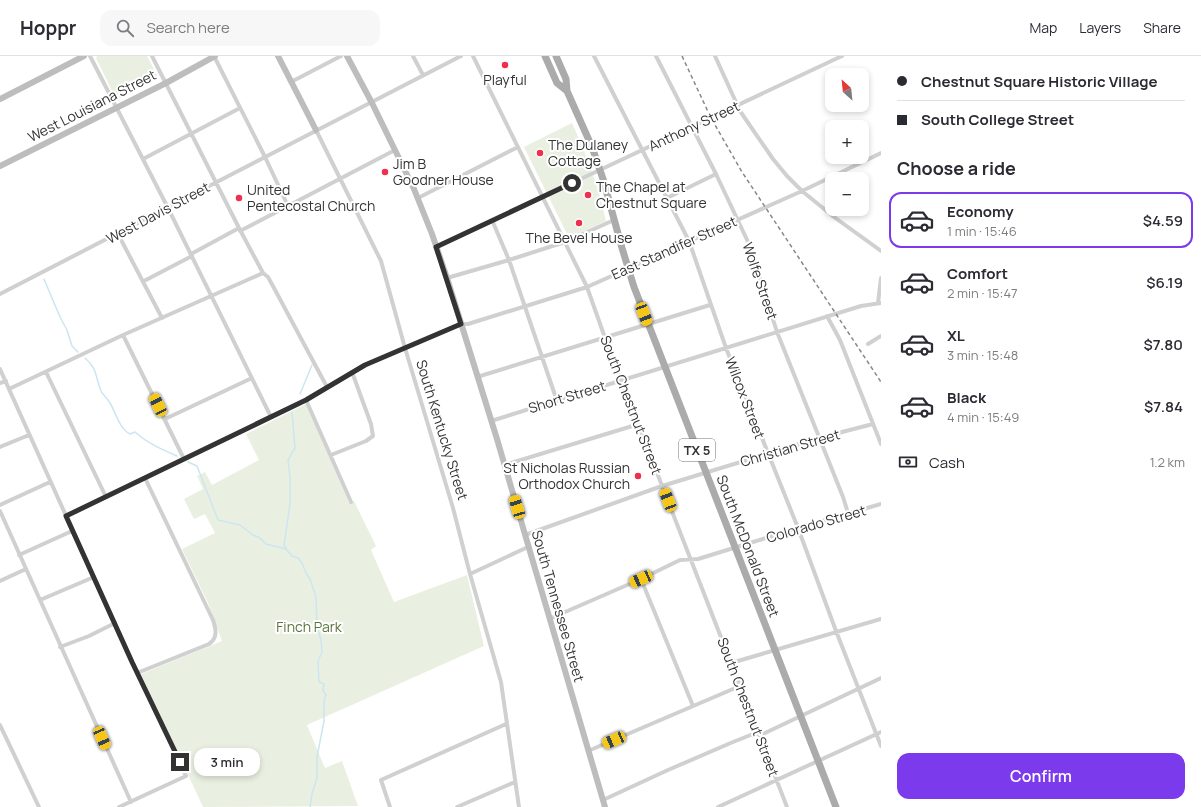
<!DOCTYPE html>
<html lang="en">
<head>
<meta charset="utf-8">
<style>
  :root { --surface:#fff; --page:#f7f7f7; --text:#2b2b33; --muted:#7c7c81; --line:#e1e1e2; --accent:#7c3aed }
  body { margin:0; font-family:Manrope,sans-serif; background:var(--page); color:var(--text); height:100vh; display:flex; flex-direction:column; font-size:15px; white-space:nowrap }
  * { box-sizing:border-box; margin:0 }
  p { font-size:13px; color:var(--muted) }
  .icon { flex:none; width:22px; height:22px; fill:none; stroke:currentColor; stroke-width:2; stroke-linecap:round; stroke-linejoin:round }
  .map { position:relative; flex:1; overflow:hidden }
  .side { display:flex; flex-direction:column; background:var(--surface); width:320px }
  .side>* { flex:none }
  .guide { display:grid; align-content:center; height:88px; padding:0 16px; background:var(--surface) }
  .needle { width:26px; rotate:333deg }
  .tools { position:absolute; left:825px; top:12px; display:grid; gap:8px }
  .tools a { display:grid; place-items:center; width:44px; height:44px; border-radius:8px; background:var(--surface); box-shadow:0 2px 6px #0003; font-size:20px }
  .end { position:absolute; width:18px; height:18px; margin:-9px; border:5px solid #333; background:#fff; box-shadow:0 0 0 2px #fff }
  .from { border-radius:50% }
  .bubble { position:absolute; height:28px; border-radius:12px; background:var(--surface); box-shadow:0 2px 6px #0003; font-size:13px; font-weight:600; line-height:28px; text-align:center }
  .car { position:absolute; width:12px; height:24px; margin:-12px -6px; border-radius:5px; box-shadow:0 0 3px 1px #0007; background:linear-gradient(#f5c518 24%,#345 0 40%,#f5c518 0 76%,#345 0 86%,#f5c518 0) }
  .guide b { display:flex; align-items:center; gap:14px; height:38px; font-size:15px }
  .guide b+b { border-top:1px solid var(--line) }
  .guide i { width:10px; height:10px; background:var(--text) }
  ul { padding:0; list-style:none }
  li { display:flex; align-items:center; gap:12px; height:56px; margin:0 8px 6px; padding:0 8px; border:2px solid transparent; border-radius:12px }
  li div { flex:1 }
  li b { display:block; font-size:15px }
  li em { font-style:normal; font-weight:600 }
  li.current { border-color:var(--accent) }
  li>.icon { width:36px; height:36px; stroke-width:1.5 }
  h2 { padding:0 16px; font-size:18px; line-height:48px }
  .pay { display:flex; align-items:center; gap:10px; height:44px; padding:0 16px; font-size:15px }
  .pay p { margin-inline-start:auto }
  .primary-button { display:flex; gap:8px; margin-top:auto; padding:8px 16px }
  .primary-button a { flex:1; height:46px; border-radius:12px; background:var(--accent); color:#fff; font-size:16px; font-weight:600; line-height:46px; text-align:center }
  header { display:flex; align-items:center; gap:24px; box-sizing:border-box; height:56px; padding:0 20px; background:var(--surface); border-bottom:1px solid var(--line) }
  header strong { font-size:19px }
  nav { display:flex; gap:22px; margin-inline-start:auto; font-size:14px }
  .search { width:280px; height:36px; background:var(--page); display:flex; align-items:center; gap:10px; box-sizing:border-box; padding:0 14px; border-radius:12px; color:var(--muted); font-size:15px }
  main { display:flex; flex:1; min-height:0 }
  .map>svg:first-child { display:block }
</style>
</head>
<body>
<header>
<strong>Hoppr</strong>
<div class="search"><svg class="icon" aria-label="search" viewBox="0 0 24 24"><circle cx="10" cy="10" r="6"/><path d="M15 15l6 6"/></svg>Search here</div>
<nav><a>Map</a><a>Layers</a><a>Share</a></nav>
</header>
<main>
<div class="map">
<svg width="881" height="751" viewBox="0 0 881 751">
  <rect width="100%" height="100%" fill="#fff"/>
  <path fill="#eaf0e1" d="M97 0H147L158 21 157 23 120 42 115 41 96 2Z
    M572 67C587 100 598 129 606 165L569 182 524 91Z
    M306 348 349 447 354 445 376 490 371 494 394 546 467 519 484 590 307 669 325 712 342 705 358 750 203 751 141 618 222 585 208 547 182 493 215 477 205 458 194 463 184 443 203 433 197 420 205 416 212 429 259 404 246 378Z"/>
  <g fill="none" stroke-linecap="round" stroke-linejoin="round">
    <path stroke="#cde5f0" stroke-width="1.5" d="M44 223 60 261 67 274 72 290 78 296
      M85 302C98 313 95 321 101 335 103 339 108 343 110 347 116 357 119 372 130 378L135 376C147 387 163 394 177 400
      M300 338 312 309
      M188 406 197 410 218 464 240 469 253 479 260 482 266 488 286 493 292 500 298 502 302 507 306 517 310 523 316 541 317 571 321 584 322 596 318 605 319 626 324 628 323 635 326 639 324 645V665L317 701V722L312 738 310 751
      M286 492 284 489 290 448V422L288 404 295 392 292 356"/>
    <path stroke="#d0d0d0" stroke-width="4" d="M90 0 168 152 271 361
      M152 0 239 172 263 217 268 221 274 232 327 331
      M214 0 265 101 288 150
      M413 0 423 19
      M473 0 587 231 610 296 787 751
      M594 0 689 185 726 292 798 472 836 575 881 690
      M656 0 716 118 749 188 777 276 843 441 848 457
      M715 0 740 55 773 103 787 120 802 135 834 161 881 195
      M291 26 341 0
      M316 74 381 205 405 292 453 452 470 518 501 626 519 751
      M143 103 240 52
      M418 142 518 91
      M667 142 716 118
      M492 164 509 204 557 345
      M240 175 395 94
      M118 178 162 262
      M436 191 842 0
      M191 198 239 172
      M447 222 509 204 565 186 614 164
      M144 225 192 200
      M0 238 461 0
      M878 247 881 222
      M827 260 840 284 881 388
      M123 279 184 403
      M868 288 881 280
      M0 313 121 582 186 720 119 751
      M46 316 106 441
      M477 321 710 249
      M0 327 6 325
      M9 333 123 279 263 217
      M306 344 351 446
      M165 363 252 322
      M491 365 861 250 881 247
      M0 391 29 379
      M331 399 366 385 373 380 371 368 352 316
      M504 409 639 368
      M0 449 50 426
      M0 455 131 746
      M66 460 306 344 365 309 461 268H468L587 231 802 135 881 97
      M525 479 662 430 819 382 873 368
      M19 499 72 475
      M470 518 528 491
      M641 523 693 650
      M0 525 26 513
      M40 544 94 521
      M549 563 641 523 680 504 698 503 798 472 881 448
      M60 591 89 580 115 567
      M731 607 881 563
      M137 617 209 588C218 582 216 573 213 564L145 422
      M0 669 39 751
      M588 695 740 630
      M603 744 668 714 733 686 753 678 765 677 881 622
      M390 751 381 724 506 668
      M457 751 515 726
      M718 751 881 676"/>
    <path stroke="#bdbdbd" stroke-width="6" d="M278 0 316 74
      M347 0 372 47 414 133 432 178 447 222 497 383 605 751
      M0 43 84 0
      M0 110 166 27 215 0"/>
    <path stroke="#ababab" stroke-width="7" d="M545 0 557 27 567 35
      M556 0 566 23 567 35 592 91 603 123 622 192 634 231 836 751"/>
    <path stroke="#888" stroke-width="1.5" stroke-dasharray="4 3" stroke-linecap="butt" d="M682 0 711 62 742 116 881 326"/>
  </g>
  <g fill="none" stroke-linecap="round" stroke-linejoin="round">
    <path stroke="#333" stroke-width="5" d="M180 706 132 606 66 460 306 344 365 309 461 268 436 191 572 127"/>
  </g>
  <g fill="#ef304d" stroke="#fff" stroke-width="1.5">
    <circle cx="505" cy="9" r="4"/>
    <circle cx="540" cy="97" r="4"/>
    <circle cx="385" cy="116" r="4"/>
    <circle cx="588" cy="139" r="4"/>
    <circle cx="239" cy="142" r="4"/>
    <circle cx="579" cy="167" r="4"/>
    <circle cx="638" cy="420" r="4"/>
  </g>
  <g text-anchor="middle" stroke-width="4" stroke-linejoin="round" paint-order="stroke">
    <rect fill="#fff" stroke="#707070" stroke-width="1" x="679" y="383" width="36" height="22" rx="3"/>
    <g font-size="13" font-weight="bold" fill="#333">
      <text x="697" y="399">TX 5</text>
    </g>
    <g font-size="14" fill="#333" stroke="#fff" text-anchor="start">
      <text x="505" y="29" text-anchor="middle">Playful</text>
      <text x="548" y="94">The Dulaney<tspan x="548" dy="16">Cottage</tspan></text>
      <text x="393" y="113">Jim B<tspan x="393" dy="16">Goodner House</tspan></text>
      <text x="596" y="136">The Chapel at<tspan x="596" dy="16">Chestnut Square</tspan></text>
      <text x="247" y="139">United<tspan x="247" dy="16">Pentecostal Church</tspan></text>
      <text x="579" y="187" text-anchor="middle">The Bevel House</text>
      <text x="630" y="417" text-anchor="end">St Nicholas Russian<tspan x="630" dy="16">Orthodox Church</tspan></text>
    </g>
    <g font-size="14" fill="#333" stroke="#fff">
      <text transform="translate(92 50) rotate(-27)" y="5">West Louisiana Street</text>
      <text transform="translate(694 70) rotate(-25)" y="5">Anthony Street</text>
      <text transform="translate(158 157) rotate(-28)" y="5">West Davis Street</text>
      <text transform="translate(674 192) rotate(-24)" y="5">East Standifer Street</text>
      <text transform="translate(760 225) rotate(71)" y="5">Wolfe Street</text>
      <text transform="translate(567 341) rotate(-17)" y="5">Short Street</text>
      <text transform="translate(745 342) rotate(69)" y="5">Wilcox Street</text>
      <text transform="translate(631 349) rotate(69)" y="5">South Chestnut Street</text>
      <text transform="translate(442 374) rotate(73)" y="5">South Kentucky Street</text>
      <text transform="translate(790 392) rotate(-16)" y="5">Christian Street</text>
      <text transform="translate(816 468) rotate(-16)" y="5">Colorado Street</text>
      <text transform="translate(748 490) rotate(69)" y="5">South McDonald Street</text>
      <text transform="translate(558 550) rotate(74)" y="5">South Tennessee Street</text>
      <text transform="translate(748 651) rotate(69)" y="5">South Chestnut Street</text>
    </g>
    <g font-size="14" fill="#5a723c" stroke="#fff">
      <text x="309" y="576">Finch Park</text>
    </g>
  </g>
</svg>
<div class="tools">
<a><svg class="needle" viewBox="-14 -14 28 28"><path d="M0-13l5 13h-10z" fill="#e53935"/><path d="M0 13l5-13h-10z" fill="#7c7c81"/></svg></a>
<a>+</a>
<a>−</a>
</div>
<i class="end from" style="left:572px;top:127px"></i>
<i class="end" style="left:180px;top:706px"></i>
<div class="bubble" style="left:194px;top:692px;width:66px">3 min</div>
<i class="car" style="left:644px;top:258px;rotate:159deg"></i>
<i class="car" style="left:158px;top:349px;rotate:334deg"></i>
<i class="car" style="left:668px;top:444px;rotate:339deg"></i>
<i class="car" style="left:517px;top:451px;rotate:343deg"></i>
<i class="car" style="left:641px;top:523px;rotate:246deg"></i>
<i class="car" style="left:102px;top:682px;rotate:156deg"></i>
<i class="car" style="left:614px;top:684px;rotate:247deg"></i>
</div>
<section class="side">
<div class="guide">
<b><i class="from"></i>Chestnut Square Historic Village</b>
<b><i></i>South College Street</b>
</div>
<h2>Choose a ride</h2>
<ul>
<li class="current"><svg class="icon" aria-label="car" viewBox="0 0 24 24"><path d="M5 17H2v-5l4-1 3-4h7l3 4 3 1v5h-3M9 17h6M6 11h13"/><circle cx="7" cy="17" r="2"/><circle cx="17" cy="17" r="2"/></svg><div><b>Economy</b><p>1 min · 15:46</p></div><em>$4.59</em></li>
<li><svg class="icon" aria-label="car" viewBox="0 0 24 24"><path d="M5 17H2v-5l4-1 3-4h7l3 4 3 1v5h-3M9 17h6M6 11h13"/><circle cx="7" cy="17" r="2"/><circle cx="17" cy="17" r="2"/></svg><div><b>Comfort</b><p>2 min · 15:47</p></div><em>$6.19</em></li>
<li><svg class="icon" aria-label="car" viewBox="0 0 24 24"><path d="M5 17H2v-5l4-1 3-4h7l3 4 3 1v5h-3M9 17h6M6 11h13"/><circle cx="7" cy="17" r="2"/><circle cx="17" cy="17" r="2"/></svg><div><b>XL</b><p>3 min · 15:48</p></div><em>$7.80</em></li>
<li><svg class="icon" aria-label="car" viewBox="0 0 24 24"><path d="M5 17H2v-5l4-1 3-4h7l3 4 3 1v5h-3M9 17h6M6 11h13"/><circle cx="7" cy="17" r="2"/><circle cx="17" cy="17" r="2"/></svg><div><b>Black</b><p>4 min · 15:49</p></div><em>$7.84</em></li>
</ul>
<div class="pay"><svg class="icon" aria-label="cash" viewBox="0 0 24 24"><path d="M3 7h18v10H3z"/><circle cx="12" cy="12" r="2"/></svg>Cash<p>1.2 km</p></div>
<div class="primary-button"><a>Confirm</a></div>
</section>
</main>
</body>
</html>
